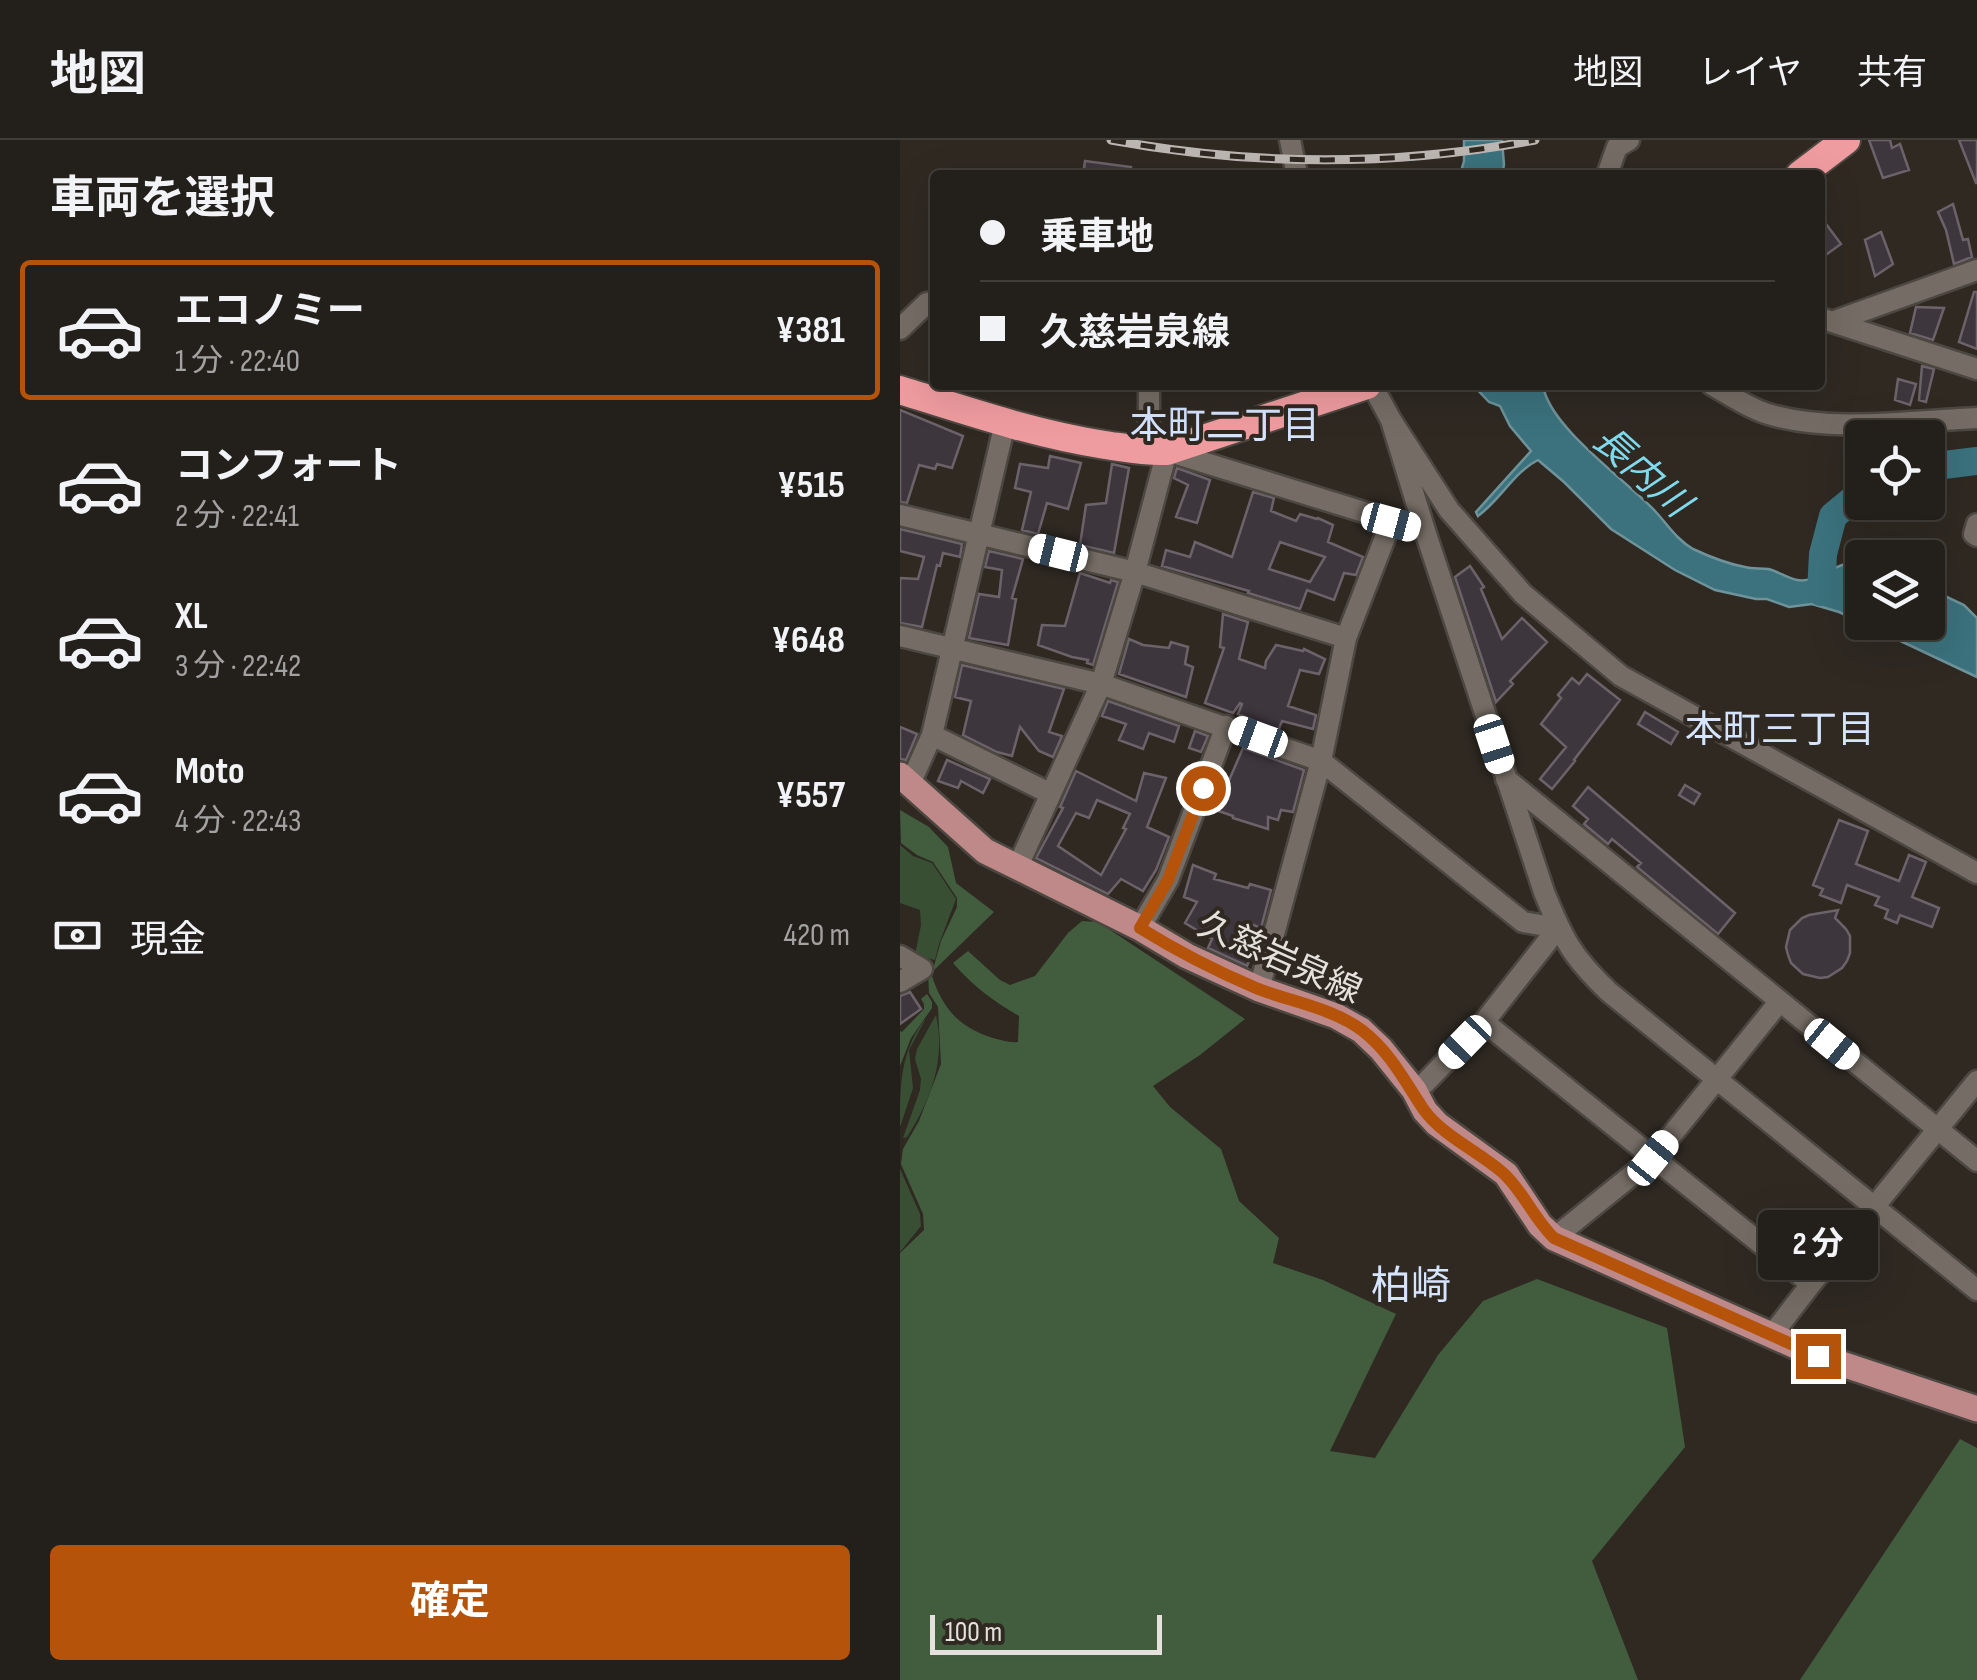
<!DOCTYPE html>
<html lang="ja">
<head>
<meta charset="utf-8">
<style>
  :root { --surface:#231f1a; --page:#2b2723; --text:#f1f3f6; --muted:#a3a2a2; --line:#403d39; --accent:#b45309 }
  body { margin:0; font-family:"Sofia Sans Condensed","Noto Sans JP",sans-serif; background:var(--page); color:var(--text); height:100vh; display:flex; flex-direction:column; font-size:38px; white-space:nowrap }
  * { box-sizing:border-box; margin:0 }
  p { font-size:32px; color:var(--muted) }
  .icon { flex:none; width:55px; height:55px; fill:none; stroke:currentColor; stroke-width:2; stroke-linecap:round; stroke-linejoin:round }
  .map { position:relative; flex:1; overflow:hidden }
  .side { display:flex; flex-direction:column; background:var(--surface); width:900px }
  .side>* { flex:none }
  .banner { position:absolute; left:30px; top:30px; width:895px; height:220px; border-radius:10px; box-shadow:0 10px 40px #0002,0 0 0 2px var(--line); display:grid; align-content:center; height:220px; padding:0 50px; background:var(--surface) }
  .fabs { position:absolute; left:945px; top:280px; display:grid; gap:20px }
  .fabs a { display:grid; place-items:center; width:100px; height:100px; border-radius:10px; background:var(--surface); box-shadow:0 10px 40px #0002,0 0 0 2px var(--line); font-size:50px }
  .scale { position:absolute; left:30px; bottom:25px; width:232px; box-sizing:border-box; padding-left:10px; border:5px solid #e5e1dc; border-top:0; font-size:28px; line-height:35px; white-space:nowrap; color:#e5e1dc; -webkit-text-stroke:8px #2f2922; paint-order:stroke }
  .end { position:absolute; width:45px; height:45px; margin:-22px; border:12px solid #b45309; background:#fff; box-shadow:0 0 0 5px #fff }
  .from { border-radius:50% }
  .bubble { position:absolute; height:70px; border-radius:10px; background:var(--surface); box-shadow:0 10px 40px #0002,0 0 0 2px var(--line); font-size:32px; font-weight:700; line-height:70px; text-align:center }
  .car { position:absolute; width:30px; height:60px; margin:-30px -15px; border-radius:12px; box-shadow:0 0 8px 2px #0007; background:linear-gradient(#fff 24%,#345 0 40%,#fff 0 76%,#345 0 86%,#fff 0) }
  .banner b { display:flex; align-items:center; gap:35px; height:95px; font-size:38px }
  .banner b+b { border-top:2px solid var(--line) }
  .banner i { width:25px; height:25px; background:var(--text) }
  ul { padding:0; list-style:none }
  li { display:flex; align-items:center; gap:30px; height:140px; margin:0 20px 15px; padding:0 30px; border:5px solid transparent; border-radius:10px }
  li div { flex:1 }
  li b { display:block; font-size:38px }
  li em { font-style:normal; font-weight:700 }
  li.active { border-color:var(--accent) }
  li>.icon { width:90px; height:90px; stroke-width:1.5 }
  h2 { padding:0 50px; font-size:45px; line-height:120px }
  .pay { display:flex; align-items:center; gap:25px; height:110px; padding:0 50px; font-size:38px }
  .pay p { margin-inline-start:auto }
  .action { display:flex; gap:20px; margin-top:auto; padding:20px 50px }
  .action a { flex:1; height:115px; border-radius:10px; background:var(--accent); color:#fff; font-size:40px; font-weight:700; line-height:115px; text-align:center }
  header { display:flex; align-items:center; gap:60px; box-sizing:border-box; height:140px; padding:0 50px; background:var(--surface); border-bottom:2px solid var(--line) }
  header strong { font-size:48px }
  nav { display:flex; gap:55px; margin-inline-start:auto; font-size:35px }
  main { display:flex; flex:1; min-height:0 }
  .map>svg:first-child { display:block }
</style>
</head>
<body>
<header>
<strong>地図</strong>
<nav><a>地図</a><a>レイヤ</a><a>共有</a></nav>
</header>
<main>
<section class="side">
<h2>車両を選択</h2>
<ul>
<li class="active"><svg class="icon" aria-label="car" viewBox="0 0 24 24"><path d="M5 17H2v-5l4-1 3-4h7l3 4 3 1v5h-3M9 17h6M6 11h13"/><circle cx="7" cy="17" r="2"/><circle cx="17" cy="17" r="2"/></svg><div><b>エコノミー</b><p>1 分 · 22:40</p></div><em>¥381</em></li>
<li><svg class="icon" aria-label="car" viewBox="0 0 24 24"><path d="M5 17H2v-5l4-1 3-4h7l3 4 3 1v5h-3M9 17h6M6 11h13"/><circle cx="7" cy="17" r="2"/><circle cx="17" cy="17" r="2"/></svg><div><b>コンフォート</b><p>2 分 · 22:41</p></div><em>¥515</em></li>
<li><svg class="icon" aria-label="car" viewBox="0 0 24 24"><path d="M5 17H2v-5l4-1 3-4h7l3 4 3 1v5h-3M9 17h6M6 11h13"/><circle cx="7" cy="17" r="2"/><circle cx="17" cy="17" r="2"/></svg><div><b>XL</b><p>3 分 · 22:42</p></div><em>¥648</em></li>
<li><svg class="icon" aria-label="car" viewBox="0 0 24 24"><path d="M5 17H2v-5l4-1 3-4h7l3 4 3 1v5h-3M9 17h6M6 11h13"/><circle cx="7" cy="17" r="2"/><circle cx="17" cy="17" r="2"/></svg><div><b>Moto</b><p>4 分 · 22:43</p></div><em>¥557</em></li>
</ul>
<div class="pay"><svg class="icon" aria-label="cash" viewBox="0 0 24 24"><path d="M3 7h18v10H3z"/><circle cx="12" cy="12" r="2"/></svg>現金<p>420 m</p></div>
<div class="action"><a>確定</a></div>
</section>
<div class="map">
<svg width="1077" height="1540" viewBox="0 0 1077 1540">
  <rect width="100%" height="100%" fill="#2f2922"/>
  <path fill="#384f34" d="M0 705 13 716 32 723 56 759 39 804 35 820 15 815 21 785 20 770 0 763Z
    M36 875C46 919 31 960 7 997L3 998 20 950 21 939 15 919 17 909Z
    M26 878 9 910 13 948 0 987C0 946 0 911 26 878Z
    M0 1029 20 1074 21 1086 0 1112Z"/>
  <path fill="#425d3d" d="M0 670 29 687 48 707 56 743 94 772 31 833C42 868 58 887 93 898 102 900 108 903 118 902L119 876C93 861 73 846 53 823L68 811 100 840 110 845 135 836 168 793 182 781 198 782 345 879 300 915 253 946 270 967 321 1009 339 1061 379 1098 373 1123 423 1140 496 1174 430 1311 475 1318 538 1215 583 1161 637 1139 767 1188 785 1307 692 1421 738 1540H0V1113L24 1090 23 1074 1 1024 3 1009 19 981 41 924 38 867 29 853 28 831 34 826 41 801 57 767V758L33 722 17 715 1 703Z
    M27 854 32 862V868L11 898 0 926V891L2 892 24 869V864L21 859Z
    M1060 1299 1077 1308V1540H900Z"/>
  <path fill="#3b727d" stroke="#6e939a" stroke-width="2.5" d="M564 0H602L604 25 602 35H560L564 21Z
    M573 245H643C648 286 727 341 755 371 768 385 776 399 793 409 808 416 828 424 845 427 852 429 860 428 868 429 878 431 886 438 897 440 919 444 935 419 962 423V482H1028V448L1064 465 1077 478V537L939 472 912 464 889 467 867 459H856L815 450 775 430 711 389 664 342 638 320C614 332 600 360 578 376L576 372 631 311 610 286 600 266 589 262Z"/>
  <g fill="none" stroke-linecap="round" stroke-linejoin="round">
    <path stroke="#3b727d" stroke-width="28" d="M1028 327 1077 321
      M921 452 923 414 933 376 962 352"/>
  </g>
  <path fill="#3e363d" stroke="#6c636a" stroke-width="2.5" fill-rule="evenodd" d="M969 0H990L992 8 1000 4 1009 30 983 38Z
    M1059 0H1077V43H1076Z
    M185 21 231 27 230 35H183Z
    M1053 64 1063 100 1068 99 1072 117 1054 124 1046 90 1038 72Z
    M920 76 941 104 920 119Z
    M981 92 993 124 975 136 965 100Z
    M1074 152H1077V209L1059 202Z
    M1016 167 1044 168 1033 200 1010 193Z
    M1022 226 1034 229 1026 262 1019 260Z
    M998 239 1016 244 1010 265 995 260Z
    M0 270 63 296 52 328 37 324 35 329 19 325 7 363 0 362Z
    M150 316 181 323 168 369 147 363 138 394 122 390 131 352 115 348 120 324 148 328Z
    M212 324 229 328 214 413 180 405 186 365 206 363Z
    M277 328 310 340 297 383 276 377 288 345 274 338Z
    M353 352 374 358 371 371 396 381 400 374 417 379 418 378 433 385 428 402 463 417 456 435 444 433 434 460 407 450 400 469 348 453 349 451 262 426 266 410 290 417 295 402 332 417ZM380 402 425 417 410 442 369 429Z
    M0 389 62 404 60 417 43 413 40 426 37 425 22 487 0 483V438L18 439 24 417 0 411Z
    M89 411 123 419 112 458 116 459 108 505 69 498 79 454 99 457 102 430 85 427Z
    M570 426 584 447 581 449 602 499 622 478 647 502 610 541 613 544 596 562 555 437Z
    M180 433 210 443 211 440 218 442 193 525 187 523 188 520 172 517 138 505 142 485 165 486Z
    M323 474 348 482 339 519 365 528 366 521 376 505 403 511 404 509 425 519 419 534 400 530 388 566 416 575 413 589 382 581 378 591 338 574 342 564 340 563 333 573 305 563 324 508 320 507Z
    M229 499 243 505 269 508 271 502 288 507 285 524 293 527 286 557 219 534Z
    M62 525 164 549 149 592 162 596 153 617 139 611 120 587 112 616 97 612 63 595 71 561 55 557Z
    M687 534 720 560 674 620 675 621 652 649 640 639 666 607 641 584 661 558 658 555 672 538 679 544Z
    M208 561 279 586 274 602 249 593 243 609 219 600 226 584 202 576Z
    M745 572 778 592 771 604 738 584Z
    M0 587 17 594 6 620 0 619Z
    M295 591 308 596 301 612 289 608Z
    M343 608 404 630 393 672 381 670 378 680 368 677V689L333 678V676L310 668 317 650 324 652Z
    M47 620 90 639 83 653 61 641 58 648 38 641Z
    M176 631 236 661 244 633 266 638 247 687 269 697 256 730 243 751 221 739 208 754 136 718 163 668 160 667ZM197 660 230 674 223 688 226 689 201 735 158 706 176 673 189 678Z
    M785 645 800 654 794 664 779 655Z
    M688 647 835 773 818 794 737 727 741 723 712 699 708 704 684 684 688 679 673 666Z
    M939 680 968 691 956 724 999 741 1009 715 1026 722 1012 757 1039 768 1032 787 1000 775 997 783 985 778 988 770 975 765 979 757 947 745 941 763 920 755 923 749 913 745Z
    M293 725 316 734 314 739 348 748 350 744 371 750 361 788 351 784 339 811 351 816 347 826 308 808 312 799 285 783 297 762 284 757Z
    M938 770 935 778 946 789 950 796V813L947 821 942 828 928 837 920 838 903 834 891 823 888 815 886 807 890 790 902 778 909 775Z
    M10 852 21 869 0 884V856Z"/>
  <g fill="none" stroke-linecap="round" stroke-linejoin="round">
    <defs>
      <path id="minor" d="M390 0 397 35
        M707 35 717 7 729 0
        M920 178 1077 229
        M932 182 1077 130
        M0 189 27 163 35 162
        M249 245V312
        M472 245 491 280 549 370 623 454 721 536 1077 733
        M812 245C830 255 848 268 868 274 932 293 1010 281 1077 278
        M491 280 525 391 644 752C663 799 672 817 709 852L1077 1150
        M0 375 235 432 446 498
        M1077 384 1074 394 1077 396
        M0 496 201 544 421 621 623 782 658 788
        M32 595 151 654
        M606 639 1077 1021
        M10 644 32 595 105 283
        M117 728 201 544 235 432 267 311 525 391
        M240 788 268 740 326 586
        M0 816 22 829 0 842
        M359 849 421 621 446 498 491 382
        M584 882 911 1144
        M514 950 525 943 584 882 658 788
        M654 1098 753 1018 880 861
        M871 1196 911 1144 1077 941"/>
      <path id="major" d="M0 635 85 711 240 788 287 816 359 849 436 876 461 890 481 909 514 950 525 971 537 984 606 1034 640 1085 654 1098 918 1216 1077 1269"/>
      <path id="highway" d="M900 35 946 0
        M0 250C67 271 135 294 205 305 226 308 246 312 267 311L467 245"/>
    </defs>
    <use href="#minor" stroke="#4d4741" stroke-width="25"/>
    <use href="#major" stroke="#4d4741" stroke-width="30"/>
    <use href="#highway" stroke="#4d4741" stroke-width="32"/>
    <use href="#minor" stroke="#756d65" stroke-width="20"/>
    <use href="#major" stroke="#be8988" stroke-width="25"/>
    <use href="#highway" stroke="#ef9ca0" stroke-width="28"/>
    <defs>
      <path id="rail" d="M211 0C353 26 493 27 635 0"/>
    </defs>
    <use href="#rail" stroke="#bcb7b2" stroke-width="9"/>
    <use href="#rail" stroke="#2f2922" stroke-width="5" stroke-dasharray="15" stroke-linecap="butt"/>
  </g>
  <g fill="none" stroke-linecap="round" stroke-linejoin="round">
    <path stroke="#b45309" stroke-width="12" d="M303 648 268 740 240 788C277 811 316 831 356 848 391 862 433 868 463 891 491 913 505 942 524 970 543 996 578 1011 602 1032 622 1049 634 1079 654 1098L918 1216"/>
  </g>
  <g text-anchor="middle" stroke-width="8" stroke-linejoin="round" paint-order="stroke">
    <g font-size="35" fill="#e5e1dc" stroke="#2f2922">
      <text transform="translate(380 817) rotate(24)" y="12">久慈岩泉線</text>
    </g>
    <g font-size="38" fill="#d5e4ff" stroke="#2f2922">
      <text x="325" y="298">本町二丁目</text>
      <text x="880" y="602">本町三丁目</text>
    </g>
    <g font-size="38" font-style="italic" fill="#7fdaed" stroke="#2f2922">
      <text transform="translate(742 331) rotate(42)" y="13">長内川</text>
    </g>
    <g font-size="40" fill="#d5e4ff" stroke="#2f2922">
      <text x="511" y="1159">柏崎</text>
    </g>
  </g>
</svg>
<div class="fabs">
<a><svg class="icon" aria-label="locate" viewBox="0 0 24 24"><circle cx="12" cy="12" r="6"/><path d="M12 2v4M12 18v4M2 12h4M18 12h4"/></svg></a>
<a><svg class="icon" aria-label="layers" viewBox="0 0 24 24"><path d="M12 4l9 5-9 5-9-5zM3 14l9 5 9-5"/></svg></a>
</div>
<div class="scale">100 m</div>
<i class="end from" style="left:303px;top:648px"></i>
<i class="end" style="left:918px;top:1216px"></i>
<div class="bubble" style="left:858px;top:1070px;width:120px">2 分</div>
<i class="car" style="left:491px;top:382px;rotate:105deg"></i>
<i class="car" style="left:158px;top:413px;rotate:284deg"></i>
<i class="car" style="left:358px;top:597px;rotate:290deg"></i>
<i class="car" style="left:594px;top:604px;rotate:162deg"></i>
<i class="car" style="left:565px;top:902px;rotate:224deg"></i>
<i class="car" style="left:932px;top:904px;rotate:129deg"></i>
<i class="car" style="left:753px;top:1018px;rotate:39deg"></i>
<div class="banner">
<b><i class="from"></i>乗車地</b>
<b><i></i>久慈岩泉線</b>
</div>
</div>
</main>
</body>
</html>
